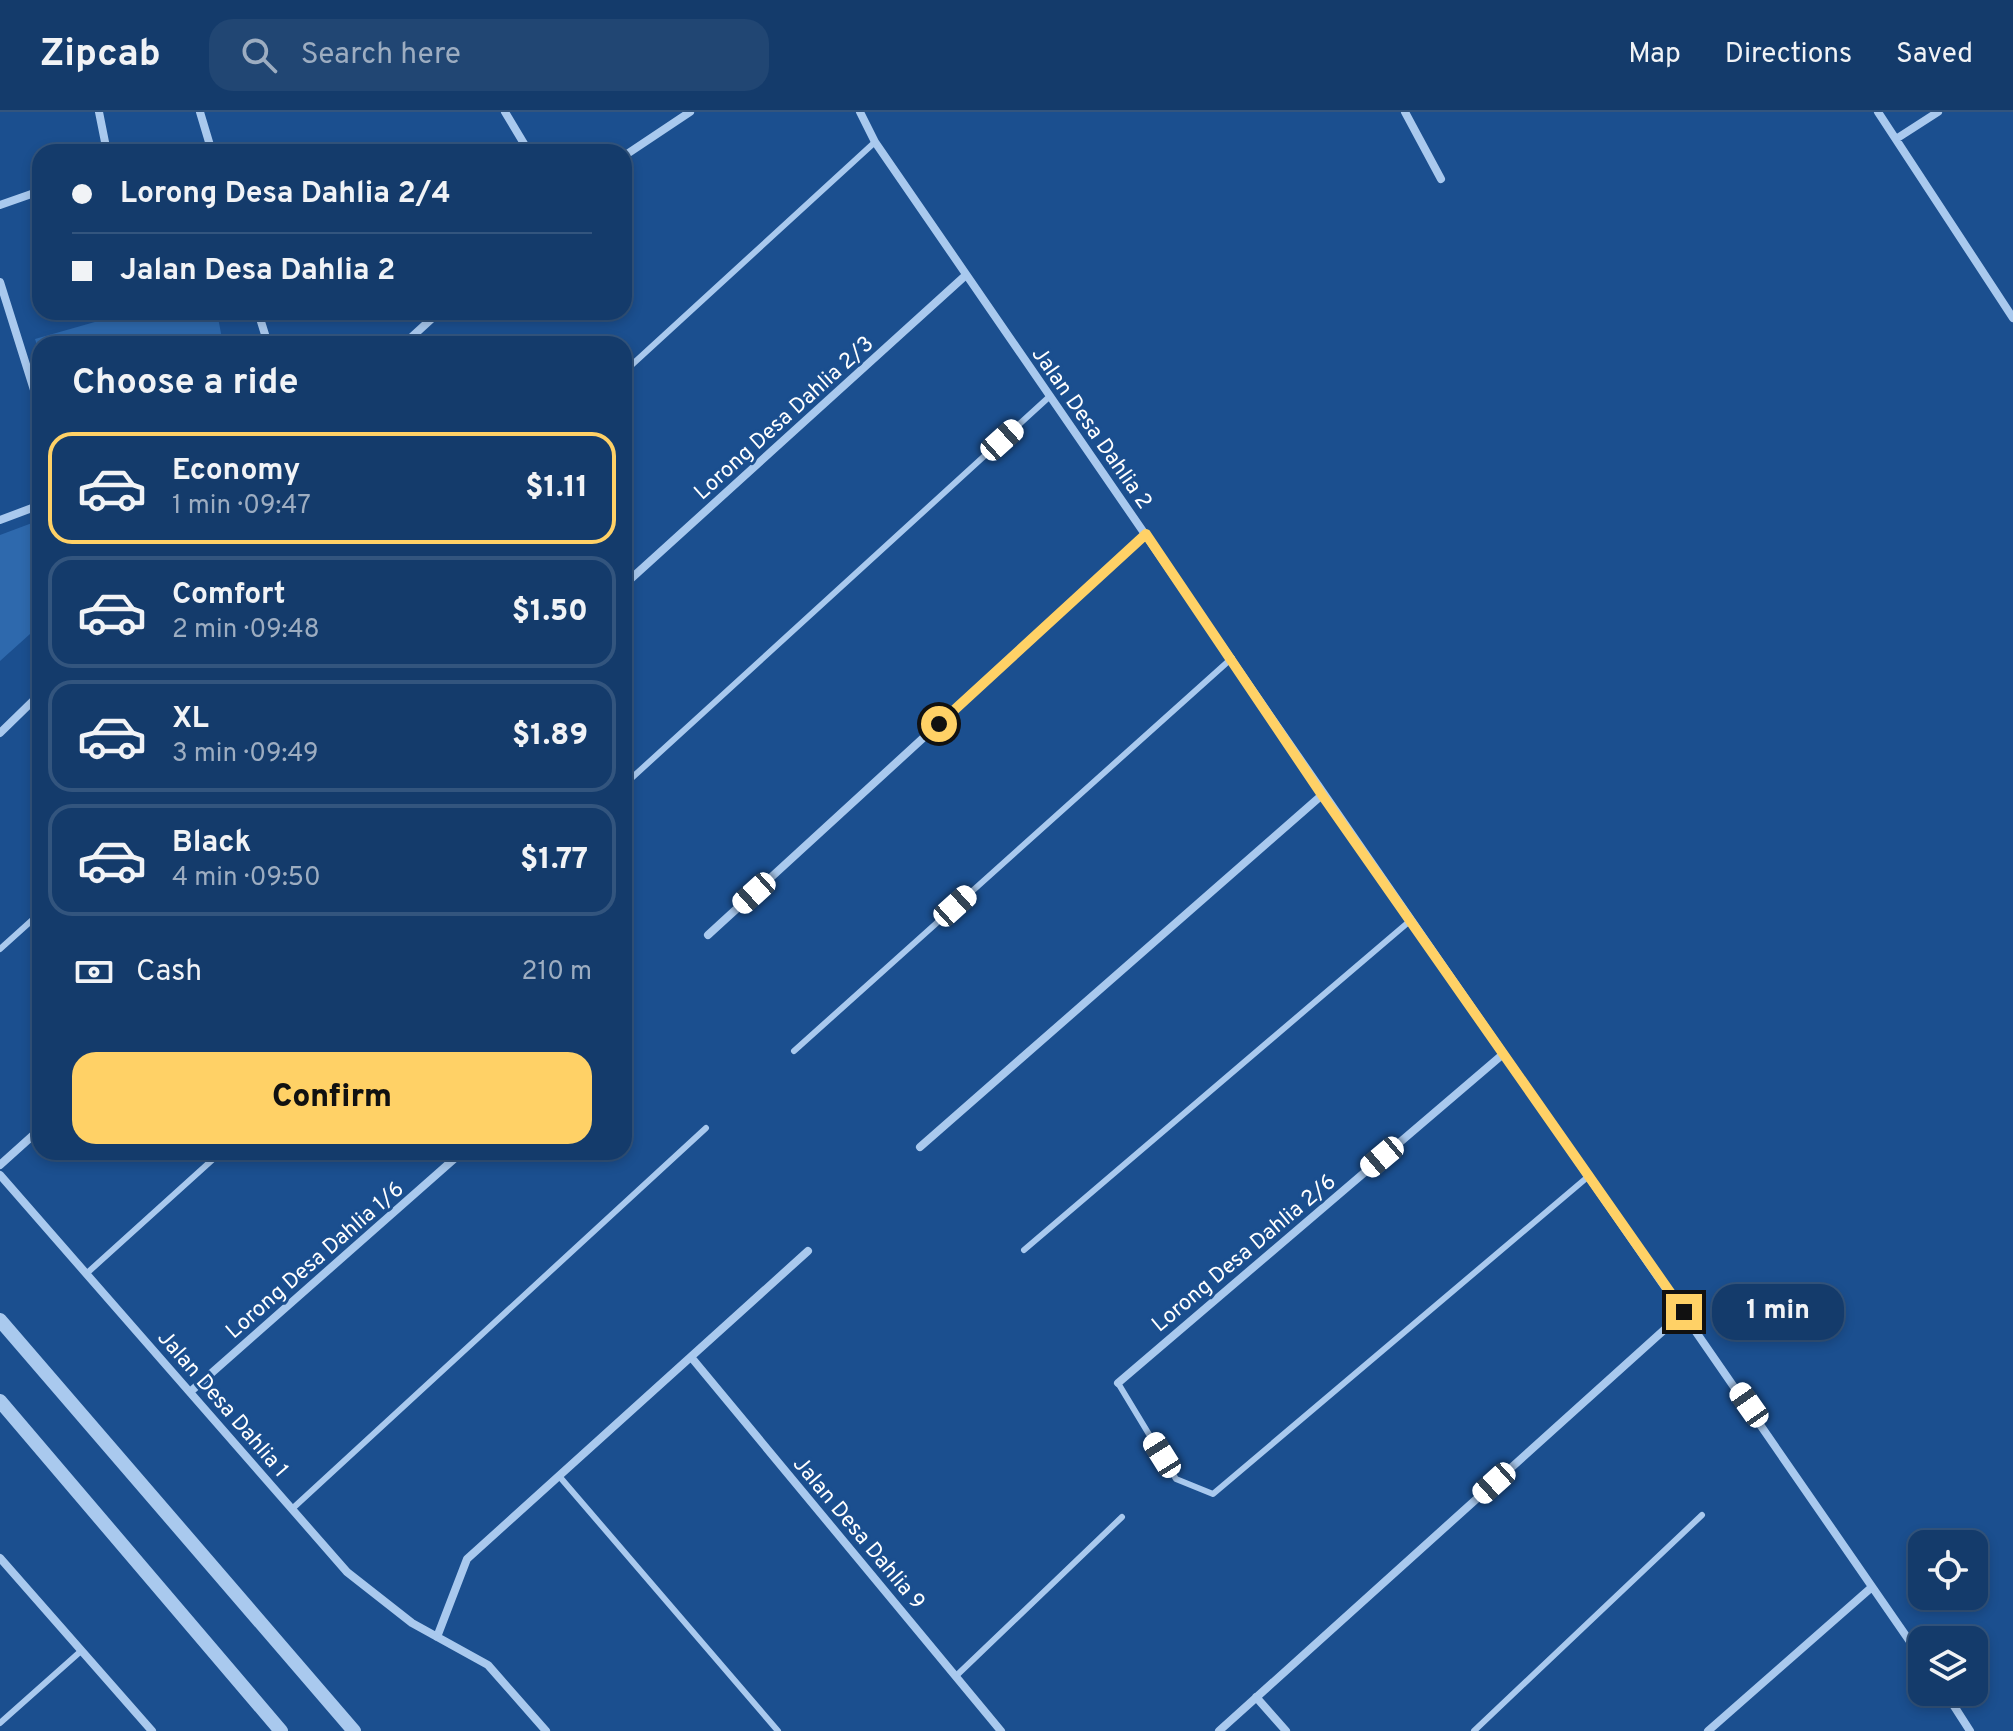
<!DOCTYPE html>
<html lang="en">
<head>
<meta charset="utf-8">
<style>
  :root { --surface:#143b6b; --page:#214673; --text:#f1f3f6; --muted:#9dadc1; --line:#33557e; --accent:#ffd166 }
  body { margin:0; font-family:Overpass,sans-serif; background:var(--page); color:var(--text); height:100vh; display:flex; flex-direction:column; font-size:30px; white-space:nowrap }
  * { box-sizing:border-box; margin:0 }
  p { font-size:26px; color:var(--muted) }
  .icon { flex:none; width:44px; height:44px; fill:none; stroke:currentColor; stroke-width:2; stroke-linecap:round; stroke-linejoin:round }
  .map { position:relative; flex:1; overflow:hidden }
  .sheet { position:absolute; left:32px; top:224px; width:600px; height:824px; display:flex; flex-direction:column; background:var(--surface); border-radius:24px; box-shadow:0 4px 12px #0003,0 0 0 2px var(--line) }
  .sheet>* { flex:none }
  .hud { position:absolute; left:32px; top:32px; width:600px; height:176px; border-radius:24px; box-shadow:0 4px 12px #0003,0 0 0 2px var(--line); display:grid; align-content:center; height:176px; padding:0 40px; background:var(--surface) }
  .fabs { position:absolute; left:1908px; top:1418px; display:grid; gap:16px }
  .fabs a { display:grid; place-items:center; width:80px; height:80px; border-radius:16px; background:var(--surface); box-shadow:0 4px 12px #0003,0 0 0 2px var(--line); font-size:40px }
  .end { position:absolute; width:36px; height:36px; margin:-18px; border:10px solid #ffd166; background:#111; box-shadow:0 0 0 4px #111 }
  .from { border-radius:50% }
  .bubble { position:absolute; height:56px; border-radius:24px; background:var(--surface); box-shadow:0 4px 12px #0003,0 0 0 2px var(--line); font-size:26px; font-weight:800; line-height:56px; text-align:center }
  .car { position:absolute; width:24px; height:48px; margin:-24px -12px; border-radius:10px; box-shadow:0 0 6px 2px #0007; background:linear-gradient(#fff 24%,#345 0 40%,#fff 0 76%,#345 0 86%,#fff 0) }
  .hud b { display:flex; align-items:center; gap:28px; height:76px; font-size:30px }
  .hud b+b { border-top:2px solid var(--line) }
  .hud i { width:20px; height:20px; background:var(--text) }
  ul { padding:0; list-style:none }
  li { display:flex; align-items:center; gap:24px; height:112px; margin:0 16px 12px; padding:0 24px; border:4px solid var(--line); border-radius:24px }
  li div { flex:1 }
  li b { display:block; font-size:30px }
  li em { font-style:normal; font-weight:800 }
  li.selected { border-color:var(--accent) }
  li>.icon { width:72px; height:72px; stroke-width:1.5 }
  h2 { padding:0 40px; font-size:36px; line-height:96px }
  .pay { display:flex; align-items:center; gap:20px; height:88px; padding:0 40px; font-size:30px }
  .pay p { margin-inline-start:auto }
  .cta { display:flex; gap:16px; margin-top:auto; padding:16px 40px }
  .cta a { flex:1; height:92px; border-radius:24px; background:var(--accent); color:#111; font-size:32px; font-weight:800; line-height:92px; text-align:center }
  header { display:flex; align-items:center; gap:48px; box-sizing:border-box; height:112px; padding:0 40px; background:var(--surface); border-bottom:2px solid var(--line) }
  header strong { font-size:38px }
  nav { display:flex; gap:44px; margin-inline-start:auto; font-size:28px }
  .search { width:560px; height:72px; background:var(--page); display:flex; align-items:center; gap:20px; box-sizing:border-box; padding:0 28px; border-radius:24px; color:var(--muted); font-size:30px }
  .map>svg:first-child { display:block }
</style>
</head>
<body>
<header>
<strong>Zipcab</strong>
<div class="search"><svg class="icon" aria-label="search" viewBox="0 0 24 24"><circle cx="10" cy="10" r="6"/><path d="M15 15l6 6"/></svg>Search here</div>
<nav><a>Map</a><a>Directions</a><a>Saved</a></nav>
</header>
<div class="map">
<svg width="2013" height="1619" viewBox="0 0 2013 1619">
  <rect width="100%" height="100%" fill="#1b4f8f"/>
  <path fill="#2e69ad" d="M130 200H217L223 232H40V242L35 227Z
    M40 408V513L0 549V423Z"/>
  <g fill="none" stroke-linecap="round" stroke-linejoin="round">
    <path stroke="#a9c9ee" stroke-width="6" d="M624 260 875 30
      M624 673 1049 285
      M0 837 40 801
      M794 939 1232 546
      M1024 1138 1411 808
      M86 1162 221 1040
      M1118 1271 1176 1367 1213 1382 1590 1063
      M559 1364 778 1619
      M292 1397 706 1016
      M956 1564 1122 1405
      M0 1611 81 1539
      M1474 1619 1702 1403"/>
    <path stroke="#a9c9ee" stroke-width="8" d="M99 0 107 40
      M200 0 212 40
      M505 0 529 40
      M860 0 875 30C1222 537 1574 1041 1922 1547
      M1405 0 1441 67
      M1878 0 2013 206
      M1896 27 1938 0
      M624 44 690 0
      M0 93 40 79
      M0 170 40 297
      M258 200 268 232
      M404 232 439 200
      M0 408 40 393
      M624 473 966 163
      M0 621 40 582
      M708 823 1146 422
      M624 896 629 892
      M920 1035 1322 683
      M0 1053 40 1017
      M0 1063 347 1460 412 1511 488 1553 546 1619
      M691 1245 1001 1619
      M1118 1271 1502 943
      M190 1280 462 1040
      M0 1446 152 1619
      M437 1525 467 1447 808 1139
      M1945 1580 1970 1619
      M1256 1585 1286 1619
      M1219 1619 1684 1200
      M1708 1619 1872 1475"/>
    <path stroke="#a9c9ee" stroke-width="14" d="M0 1208 354 1619
      M0 1289 281 1619"/>
  </g>
  <g fill="none" stroke-linecap="round" stroke-linejoin="round">
    <path stroke="#ffd166" stroke-width="10" d="M939 612 1146 422 1322 683 1684 1200"/>
  </g>
  <g text-anchor="middle" stroke-width="6" stroke-linejoin="round" paint-order="stroke">
    <g font-size="22" fill="#fff" stroke="#1b4f8f">
      <text transform="translate(783 305) rotate(-42)" y="8">Lorong Desa Dahlia 2/3</text>
      <text transform="translate(1093 315) rotate(55)" y="8">Jalan Desa Dahlia 2</text>
      <text transform="translate(1243 1140) rotate(-40)" y="8">Lorong Desa Dahlia 2/6</text>
      <text transform="translate(314 1147) rotate(-41)" y="8">Lorong Desa Dahlia 1/6</text>
      <text transform="translate(224 1291) rotate(49)" y="8">Jalan Desa Dahlia 1</text>
      <text transform="translate(860 1420) rotate(50)" y="8">Jalan Desa Dahlia 9</text>
    </g>
  </g>
</svg>
<div class="fabs">
<a><svg class="icon" aria-label="locate" viewBox="0 0 24 24"><circle cx="12" cy="12" r="6"/><path d="M12 2v4M12 18v4M2 12h4M18 12h4"/></svg></a>
<a><svg class="icon" aria-label="layers" viewBox="0 0 24 24"><path d="M12 4l9 5-9 5-9-5zM3 14l9 5 9-5"/></svg></a>
</div>
<i class="end from" style="left:939px;top:612px"></i>
<i class="end" style="left:1684px;top:1200px"></i>
<div class="bubble" style="left:1712px;top:1172px;width:132px">1 min</div>
<i class="car" style="left:1002px;top:328px;rotate:48deg"></i>
<i class="car" style="left:754px;top:781px;rotate:228deg"></i>
<i class="car" style="left:955px;top:794px;rotate:48deg"></i>
<i class="car" style="left:1382px;top:1045px;rotate:230deg"></i>
<i class="car" style="left:1749px;top:1293px;rotate:325deg"></i>
<i class="car" style="left:1162px;top:1343px;rotate:328deg"></i>
<i class="car" style="left:1494px;top:1371px;rotate:228deg"></i>
<div class="hud">
<b><i class="from"></i>Lorong Desa Dahlia 2/4</b>
<b><i></i>Jalan Desa Dahlia 2</b>
</div>
<section class="sheet">
<h2>Choose a ride</h2>
<ul>
<li class="selected"><svg class="icon" aria-label="car" viewBox="0 0 24 24"><path d="M5 17H2v-5l4-1 3-4h7l3 4 3 1v5h-3M9 17h6M6 11h13"/><circle cx="7" cy="17" r="2"/><circle cx="17" cy="17" r="2"/></svg><div><b>Economy</b><p>1 min · 09:47</p></div><em>$1.11</em></li>
<li><svg class="icon" aria-label="car" viewBox="0 0 24 24"><path d="M5 17H2v-5l4-1 3-4h7l3 4 3 1v5h-3M9 17h6M6 11h13"/><circle cx="7" cy="17" r="2"/><circle cx="17" cy="17" r="2"/></svg><div><b>Comfort</b><p>2 min · 09:48</p></div><em>$1.50</em></li>
<li><svg class="icon" aria-label="car" viewBox="0 0 24 24"><path d="M5 17H2v-5l4-1 3-4h7l3 4 3 1v5h-3M9 17h6M6 11h13"/><circle cx="7" cy="17" r="2"/><circle cx="17" cy="17" r="2"/></svg><div><b>XL</b><p>3 min · 09:49</p></div><em>$1.89</em></li>
<li><svg class="icon" aria-label="car" viewBox="0 0 24 24"><path d="M5 17H2v-5l4-1 3-4h7l3 4 3 1v5h-3M9 17h6M6 11h13"/><circle cx="7" cy="17" r="2"/><circle cx="17" cy="17" r="2"/></svg><div><b>Black</b><p>4 min · 09:50</p></div><em>$1.77</em></li>
</ul>
<div class="pay"><svg class="icon" aria-label="cash" viewBox="0 0 24 24"><path d="M3 7h18v10H3z"/><circle cx="12" cy="12" r="2"/></svg>Cash<p>210 m</p></div>
<div class="cta"><a>Confirm</a></div>
</section>
</div>
</body>
</html>
